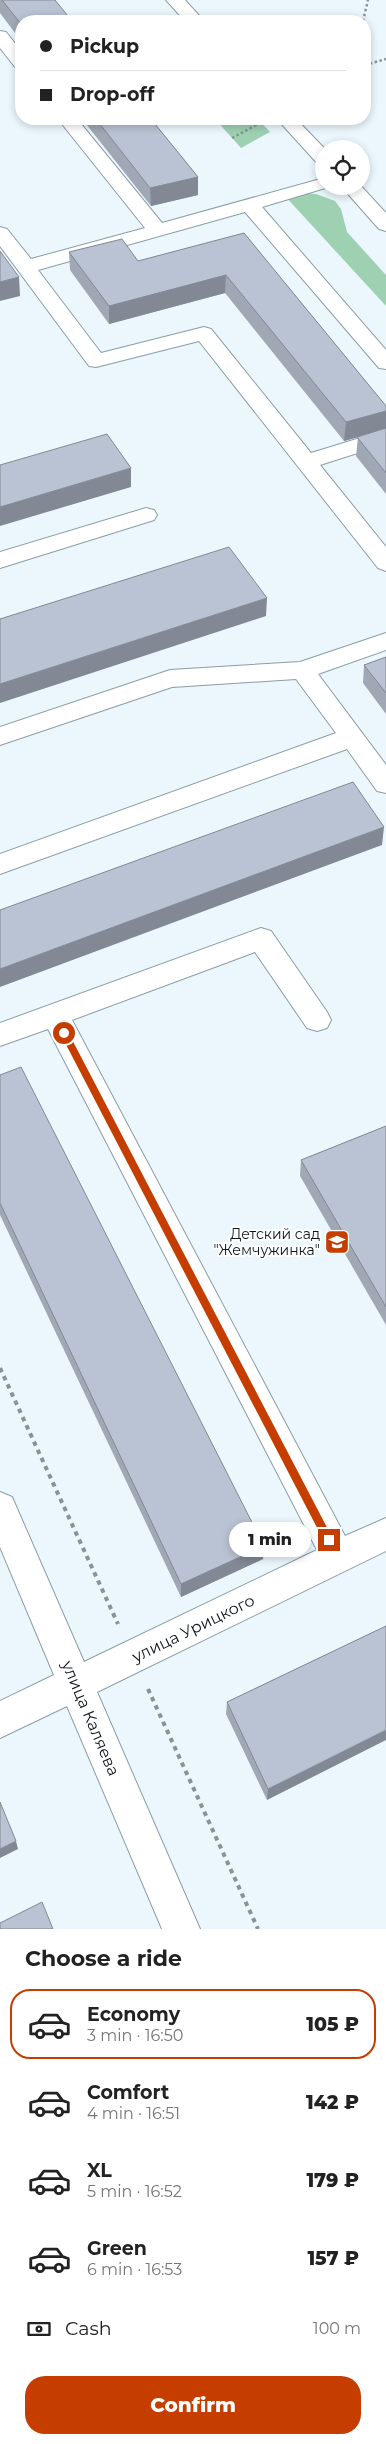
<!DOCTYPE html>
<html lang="en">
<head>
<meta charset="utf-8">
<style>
  :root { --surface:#fff; --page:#f2f2f2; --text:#222; --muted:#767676; --line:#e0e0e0; --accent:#c53e00 }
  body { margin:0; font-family:Montserrat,sans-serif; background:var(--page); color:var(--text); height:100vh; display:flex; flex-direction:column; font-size:19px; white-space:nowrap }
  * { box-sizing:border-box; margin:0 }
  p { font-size:16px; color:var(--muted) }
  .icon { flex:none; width:28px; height:28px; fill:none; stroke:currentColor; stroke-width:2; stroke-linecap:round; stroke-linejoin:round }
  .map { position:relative; height:1929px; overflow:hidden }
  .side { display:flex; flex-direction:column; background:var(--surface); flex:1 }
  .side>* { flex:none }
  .top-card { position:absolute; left:15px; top:15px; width:356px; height:110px; border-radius:20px; box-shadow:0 2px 8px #0003; display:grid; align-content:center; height:110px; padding:0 25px; background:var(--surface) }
  .controls { position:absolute; left:315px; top:140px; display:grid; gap:10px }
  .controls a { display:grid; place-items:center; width:55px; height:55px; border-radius:50%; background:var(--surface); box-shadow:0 2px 8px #0003; font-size:25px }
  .end { position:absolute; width:22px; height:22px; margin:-11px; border:6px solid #c53e00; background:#fff; box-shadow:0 0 0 2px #fff }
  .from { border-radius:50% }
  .bubble { position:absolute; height:35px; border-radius:18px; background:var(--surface); box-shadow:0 2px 8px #0003; font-size:16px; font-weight:800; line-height:35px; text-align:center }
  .top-card b { display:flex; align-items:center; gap:18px; height:48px; font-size:19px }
  .top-card b+b { border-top:1px solid var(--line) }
  .top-card i { width:12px; height:12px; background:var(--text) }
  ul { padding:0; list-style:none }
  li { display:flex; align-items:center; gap:15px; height:70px; margin:0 10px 8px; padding:0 15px; border:2px solid transparent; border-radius:20px }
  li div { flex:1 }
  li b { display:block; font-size:19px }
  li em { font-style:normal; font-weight:800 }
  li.on { border-color:var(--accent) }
  li>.icon { width:45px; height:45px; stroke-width:1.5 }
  h2 { padding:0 25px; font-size:22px; line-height:60px }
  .pay { display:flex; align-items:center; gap:12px; height:55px; padding:0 25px; font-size:19px }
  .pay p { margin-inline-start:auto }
  .button { display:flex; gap:10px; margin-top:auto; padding:10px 25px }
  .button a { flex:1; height:58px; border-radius:20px; background:var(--accent); color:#fff; font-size:20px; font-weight:800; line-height:58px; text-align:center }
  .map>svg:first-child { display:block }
</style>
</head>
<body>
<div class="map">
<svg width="386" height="1929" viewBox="0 0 386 1929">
  <rect width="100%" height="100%" fill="#ebf7fd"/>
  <path fill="#9ed1b2" d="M215 119H258L270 132 241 148Z
    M302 193 316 194 335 201 341 209 347 232 386 275V306L284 195Z"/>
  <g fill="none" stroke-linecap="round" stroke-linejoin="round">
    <defs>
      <path id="minor" d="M166 0H185L204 21H185Z
        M0 31 6 32 21 51V68L15 67 0 48Z
        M58 119H77L162 223 324 178V186H332L262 207 386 350V369L379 368 245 212 38 270 101 353 204 327 211 329 311 453 386 430V444L320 465 386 547V571L378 568 199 341 96 367 89 366 0 246V227L7 229 31 259 145 228Z
        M277 119H296L325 149 324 165 317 163Z
        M341 186H361L386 213V231L379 229Z
        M146 508 154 510 157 515 154 520 0 568V552Z
        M386 633V650L318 674 386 765V793L377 791 347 749 0 874V854L336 733 296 679 172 687 0 745V727L170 670 300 662Z
        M261 928 271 931 327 1012 331 1020 327 1028 317 1031 307 1028 255 952 72 1020 345 1536 386 1518V1551L97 1692 200 1929H162L67 1706 0 1738V1701L54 1675 0 1547V1492L12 1497 84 1662 317 1550 48 1029 0 1046V1023Z"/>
    </defs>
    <use href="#minor" stroke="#8b9da6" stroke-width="2"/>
    <path stroke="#899297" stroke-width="2.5" stroke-dasharray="2.5 2.5" stroke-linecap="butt" d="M363 21 368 0
      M365 65 386 59
      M232 138 260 123"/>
    <path stroke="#899297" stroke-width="4" stroke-dasharray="4.5 4.5" stroke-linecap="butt" d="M0 1368 118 1624
      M148 1689 258 1929"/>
    <use href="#minor" fill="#fff" fill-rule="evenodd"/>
  </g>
  <path fill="#a0a8b5" d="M0 0H55L21 21V41L0 13Z
    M82 119H151L198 177V195L151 206Z
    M244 233 386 406V494L356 456 358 437 344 441 225 293 109 324 70 270 69 252 138 261Z
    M386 657V714L363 683 364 665Z
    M0 1075 264 1546 263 1559 181 1597 0 1215Z
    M386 1126V1325L300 1176 301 1160Z
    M386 1626 267 1800 226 1714 227 1702Z"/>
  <path fill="#828894" d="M198 177V195L151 206 150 188Z
    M226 275 225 293 109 324V306Z
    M19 277 20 296 0 301V282Z
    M386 411V429L344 441 346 422Z
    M131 468V487L0 526V507Z
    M267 598 266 616 0 703V684Z
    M384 827 382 845 0 987V969Z
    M264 1546 263 1559 181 1597V1584Z
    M386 1730V1740L267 1800 268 1789Z
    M16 1841 18 1849 0 1858V1849Z"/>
  <path fill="#bac3d3" stroke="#828894" d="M2 0H55L72 21H21V24Z
    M96 119H151L198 177 150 188Z
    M244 233 386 406V411L346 422 226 275 109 306 69 252 122 239 138 261Z
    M0 251 19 277 0 282Z
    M386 428V473L357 437Z
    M107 434 131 468 0 507V465Z
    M229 547 267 598 0 684V619Z
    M386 657V693L364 665Z
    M353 782 384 827 0 969V910Z
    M21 1067 264 1546 181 1584 0 1203V1075Z
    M386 1126V1307L301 1160Z
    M386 1626V1730L268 1789 227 1702Z
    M0 1802 16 1841 0 1849Z
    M42 1902 53 1929H0V1923Z"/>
  <path fill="#c53e00" d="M64 1029 67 1030 332 1537V1543H325L60 1033Z"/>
  <defs>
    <symbol id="school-square" viewBox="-11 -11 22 22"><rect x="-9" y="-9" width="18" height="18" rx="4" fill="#c53e00" stroke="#fff"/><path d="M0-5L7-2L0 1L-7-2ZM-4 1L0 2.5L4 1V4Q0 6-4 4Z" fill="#fff"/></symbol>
  </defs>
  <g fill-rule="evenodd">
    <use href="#school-square" x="323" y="1228" width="28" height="28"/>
  </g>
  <g text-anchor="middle" stroke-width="4" stroke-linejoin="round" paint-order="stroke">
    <g font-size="14" fill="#0e1518" stroke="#fff" text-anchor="end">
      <text x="320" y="1239">Детский сад<tspan x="320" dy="16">"Жемчужинка"</tspan></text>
    </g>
    <g font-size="16" fill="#0e1518" stroke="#fff">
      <text transform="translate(193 1628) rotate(-26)" y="6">улица Урицкого</text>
      <text transform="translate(91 1718) rotate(67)" y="6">улица Каляева</text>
    </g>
  </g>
</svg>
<div class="controls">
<a><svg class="icon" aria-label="locate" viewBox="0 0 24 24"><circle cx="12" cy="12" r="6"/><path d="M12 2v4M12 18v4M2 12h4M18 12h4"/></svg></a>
</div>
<i class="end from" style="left:64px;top:1033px"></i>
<i class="end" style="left:329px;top:1540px"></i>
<div class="bubble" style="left:229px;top:1522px;width:82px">1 min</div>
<div class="top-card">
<b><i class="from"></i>Pickup</b>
<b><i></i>Drop-off</b>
</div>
</div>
<section class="side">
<h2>Choose a ride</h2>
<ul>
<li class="on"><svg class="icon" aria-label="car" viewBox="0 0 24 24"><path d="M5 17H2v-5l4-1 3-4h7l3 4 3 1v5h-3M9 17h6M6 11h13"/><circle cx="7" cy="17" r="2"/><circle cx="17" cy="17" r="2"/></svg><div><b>Economy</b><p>3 min · 16:50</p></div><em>105 ₽</em></li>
<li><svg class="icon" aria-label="car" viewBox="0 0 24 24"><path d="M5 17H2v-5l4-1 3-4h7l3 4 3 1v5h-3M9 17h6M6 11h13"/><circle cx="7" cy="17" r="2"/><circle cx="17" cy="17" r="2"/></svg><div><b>Comfort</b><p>4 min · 16:51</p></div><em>142 ₽</em></li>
<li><svg class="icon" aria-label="car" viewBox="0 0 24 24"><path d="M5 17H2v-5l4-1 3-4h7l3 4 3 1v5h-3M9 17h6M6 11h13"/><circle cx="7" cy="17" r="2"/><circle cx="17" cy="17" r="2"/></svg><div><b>XL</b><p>5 min · 16:52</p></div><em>179 ₽</em></li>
<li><svg class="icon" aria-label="car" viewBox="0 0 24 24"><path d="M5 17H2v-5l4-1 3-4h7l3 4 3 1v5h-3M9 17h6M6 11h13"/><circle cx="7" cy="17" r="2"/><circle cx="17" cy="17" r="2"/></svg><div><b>Green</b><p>6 min · 16:53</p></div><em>157 ₽</em></li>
</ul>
<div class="pay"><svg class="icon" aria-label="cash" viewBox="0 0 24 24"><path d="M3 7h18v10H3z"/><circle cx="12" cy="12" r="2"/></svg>Cash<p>100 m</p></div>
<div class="button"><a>Confirm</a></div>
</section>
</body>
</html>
